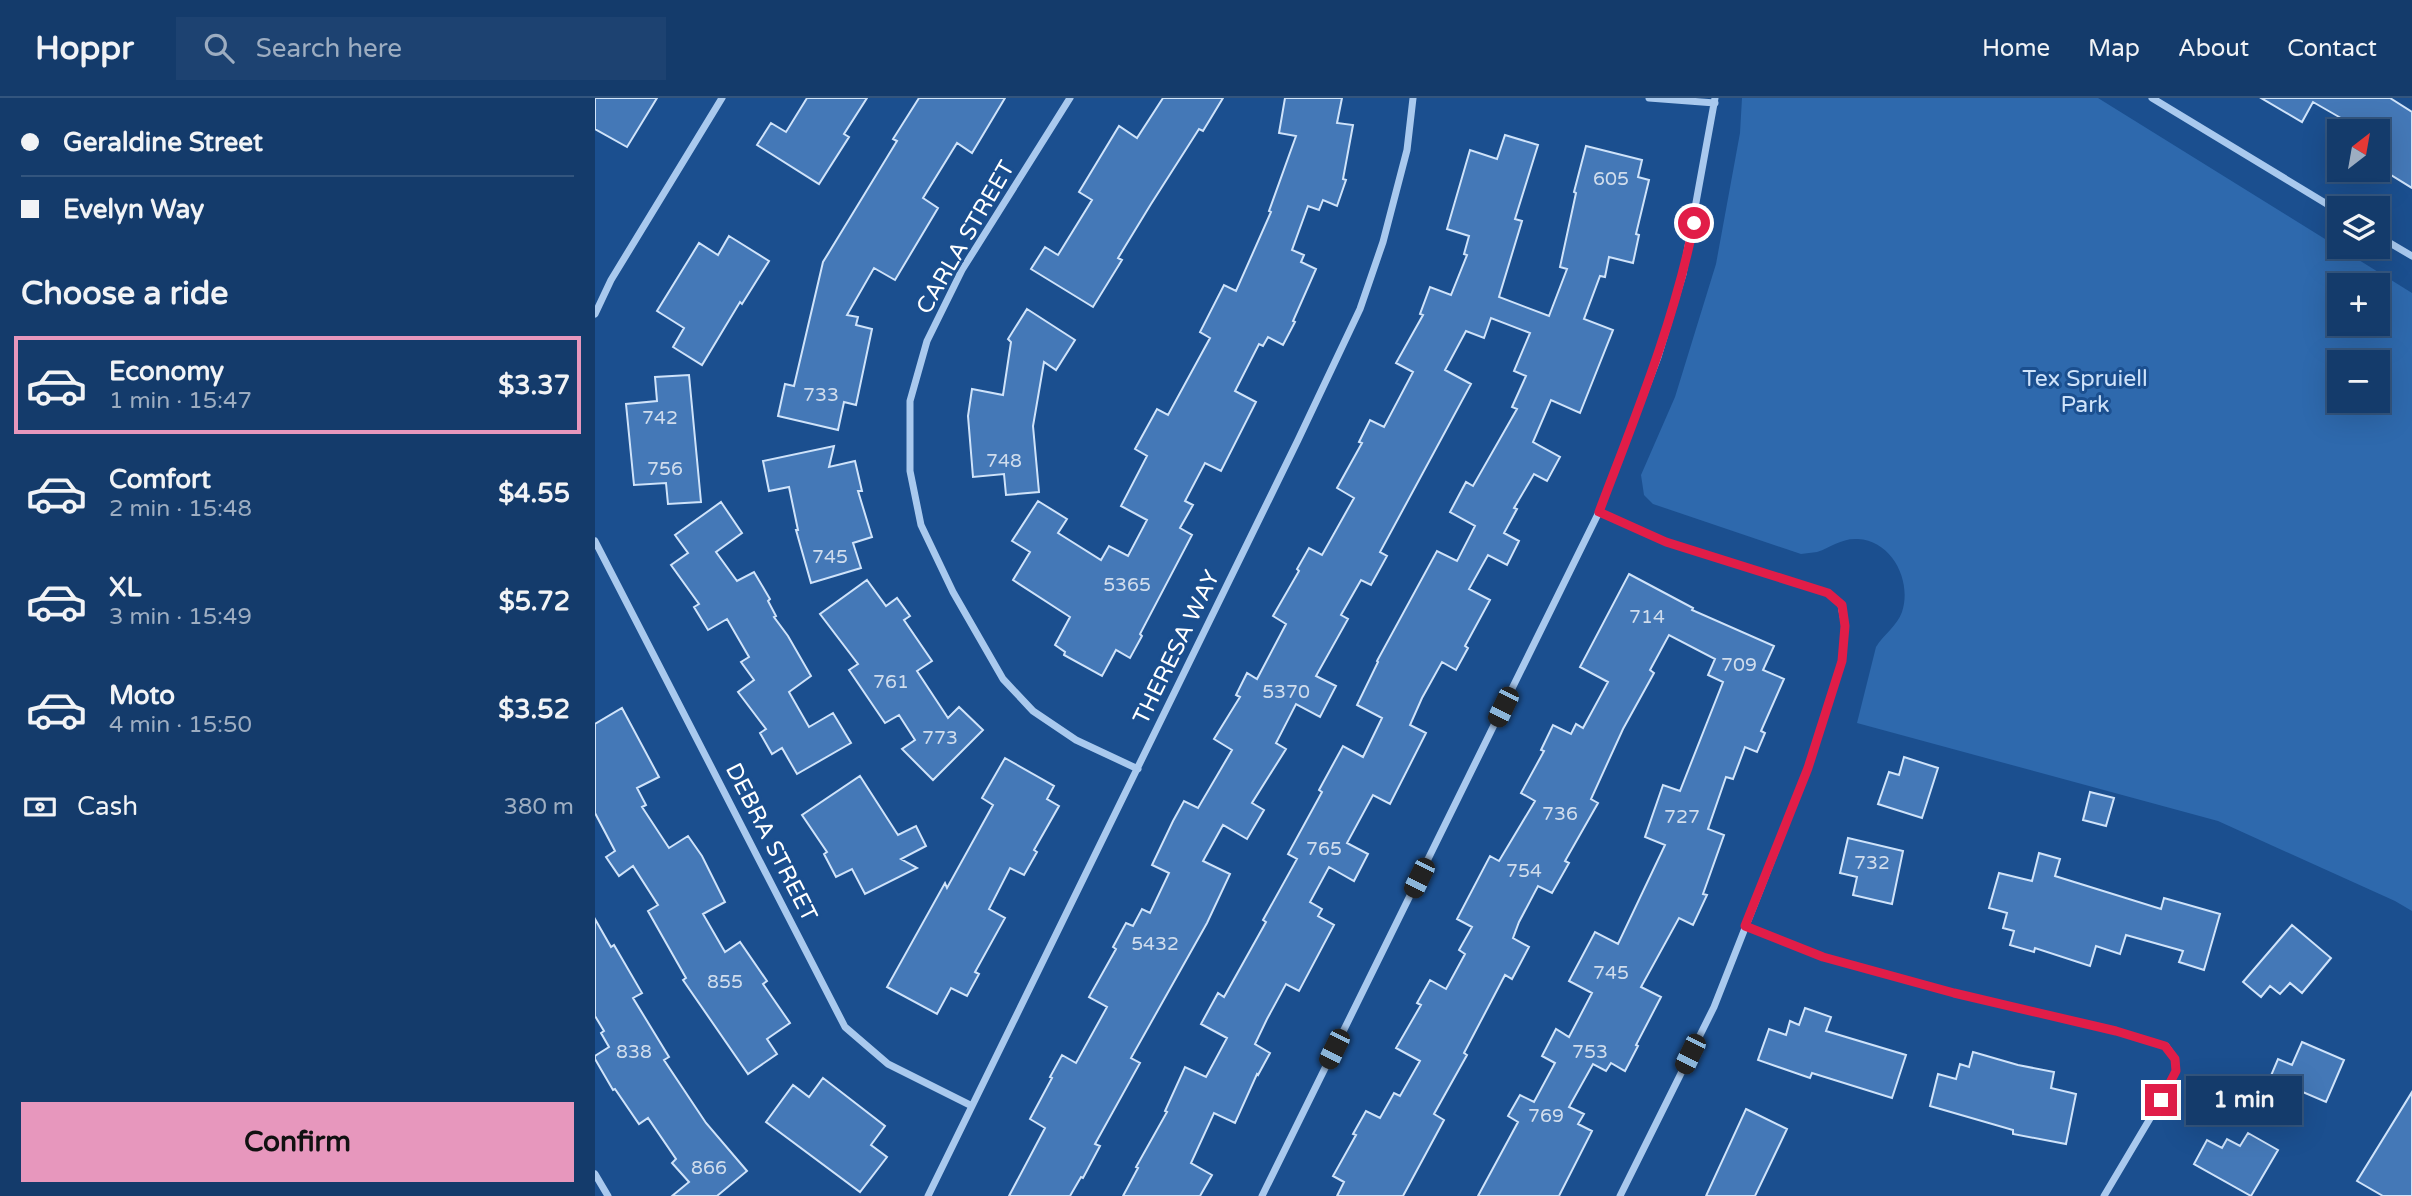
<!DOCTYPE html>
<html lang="en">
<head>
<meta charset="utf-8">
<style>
  :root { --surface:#143b6b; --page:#1d4271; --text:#f1f3f6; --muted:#9dadc1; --line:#33557e; --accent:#e797bd }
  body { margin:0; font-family:"Varela Round",sans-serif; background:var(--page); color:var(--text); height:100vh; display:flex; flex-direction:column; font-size:26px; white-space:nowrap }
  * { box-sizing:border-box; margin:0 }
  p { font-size:23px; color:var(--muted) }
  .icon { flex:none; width:38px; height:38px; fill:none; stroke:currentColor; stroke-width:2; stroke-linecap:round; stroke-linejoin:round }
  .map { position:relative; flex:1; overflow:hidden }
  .panel { display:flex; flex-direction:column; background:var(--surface); width:595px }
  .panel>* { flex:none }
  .banner { display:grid; align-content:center; height:154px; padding:0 21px; background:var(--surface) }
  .needle { width:46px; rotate:31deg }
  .controls { position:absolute; left:1732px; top:21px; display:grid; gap:14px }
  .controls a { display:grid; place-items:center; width:63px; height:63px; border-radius:0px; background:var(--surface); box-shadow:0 7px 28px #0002,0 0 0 2px var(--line); font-size:35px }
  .end { position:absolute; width:32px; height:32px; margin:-16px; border:9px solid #e11d48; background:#fff; box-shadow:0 0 0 4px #fff }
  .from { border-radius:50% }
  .bubble { position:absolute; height:49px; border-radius:0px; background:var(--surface); box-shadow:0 7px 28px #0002,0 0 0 2px var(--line); font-size:23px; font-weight:700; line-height:49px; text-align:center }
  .car { position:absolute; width:21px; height:42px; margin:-21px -10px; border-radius:9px; box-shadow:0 0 5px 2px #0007; background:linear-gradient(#222 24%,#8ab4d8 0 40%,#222 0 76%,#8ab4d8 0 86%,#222 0) }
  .banner b { display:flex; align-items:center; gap:24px; height:66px; font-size:26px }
  .banner b+b { border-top:2px solid var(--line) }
  .banner i { width:18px; height:18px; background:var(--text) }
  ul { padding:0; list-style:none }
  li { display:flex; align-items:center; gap:21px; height:98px; margin:0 14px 10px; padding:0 7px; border:4px solid transparent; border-radius:0px }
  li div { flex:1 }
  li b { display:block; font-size:26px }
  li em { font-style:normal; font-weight:700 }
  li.selected { border-color:var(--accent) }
  li>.icon { width:63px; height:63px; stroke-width:1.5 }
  h2 { padding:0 21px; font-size:32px; line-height:84px }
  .pay { display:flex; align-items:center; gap:18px; height:77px; padding:0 21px; font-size:26px }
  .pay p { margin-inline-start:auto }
  .primary-button { display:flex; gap:14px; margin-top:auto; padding:14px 21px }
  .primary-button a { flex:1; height:80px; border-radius:0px; background:var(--accent); color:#111; font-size:28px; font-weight:700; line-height:80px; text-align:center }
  header { display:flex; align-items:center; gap:42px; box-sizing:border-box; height:98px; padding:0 35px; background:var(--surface); border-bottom:2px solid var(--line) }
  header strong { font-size:33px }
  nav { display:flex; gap:38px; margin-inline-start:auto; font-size:24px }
  .search { width:490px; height:63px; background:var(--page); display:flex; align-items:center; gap:18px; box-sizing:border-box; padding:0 24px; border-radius:0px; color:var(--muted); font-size:26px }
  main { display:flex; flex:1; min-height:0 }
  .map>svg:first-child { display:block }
</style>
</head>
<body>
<header>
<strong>Hoppr</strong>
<div class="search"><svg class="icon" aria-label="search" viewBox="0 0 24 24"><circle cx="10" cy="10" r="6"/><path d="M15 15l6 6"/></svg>Search here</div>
<nav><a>Home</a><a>Map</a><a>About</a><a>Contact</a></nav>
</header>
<main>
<section class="panel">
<div class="banner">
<b><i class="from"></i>Geraldine Street</b>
<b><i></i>Evelyn Way</b>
</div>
<h2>Choose a ride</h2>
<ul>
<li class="selected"><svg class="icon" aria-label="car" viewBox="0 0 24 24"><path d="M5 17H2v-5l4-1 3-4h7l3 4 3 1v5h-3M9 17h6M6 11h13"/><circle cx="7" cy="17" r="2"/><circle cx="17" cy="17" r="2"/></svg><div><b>Economy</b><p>1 min · 15:47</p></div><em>$3.37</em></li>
<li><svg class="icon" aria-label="car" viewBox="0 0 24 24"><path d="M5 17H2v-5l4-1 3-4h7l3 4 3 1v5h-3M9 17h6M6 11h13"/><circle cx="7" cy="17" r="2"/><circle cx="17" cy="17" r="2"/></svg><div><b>Comfort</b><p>2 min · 15:48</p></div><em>$4.55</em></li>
<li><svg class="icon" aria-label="car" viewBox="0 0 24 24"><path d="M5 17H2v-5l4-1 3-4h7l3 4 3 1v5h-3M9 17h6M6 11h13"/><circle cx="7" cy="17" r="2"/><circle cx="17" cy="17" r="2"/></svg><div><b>XL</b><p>3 min · 15:49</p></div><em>$5.72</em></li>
<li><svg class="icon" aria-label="car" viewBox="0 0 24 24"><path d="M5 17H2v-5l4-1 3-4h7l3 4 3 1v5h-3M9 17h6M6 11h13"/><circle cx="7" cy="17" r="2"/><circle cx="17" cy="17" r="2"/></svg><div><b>Moto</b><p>4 min · 15:50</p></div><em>$3.52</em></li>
</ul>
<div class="pay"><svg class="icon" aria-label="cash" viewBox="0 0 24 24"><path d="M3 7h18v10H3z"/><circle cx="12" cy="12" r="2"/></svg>Cash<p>380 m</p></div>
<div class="primary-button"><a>Confirm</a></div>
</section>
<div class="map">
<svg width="1817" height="1098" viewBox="0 0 1817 1098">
  <rect width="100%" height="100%" fill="#1b4f8f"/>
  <path fill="#2e69ad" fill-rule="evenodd" d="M1147 0H1503L1817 195V813L1800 803 1623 723 1262 625 1281 549C1289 536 1302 528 1307 514 1317 484 1298 443 1263 441 1246 440 1237 449 1222 454 1217 455 1211 455 1206 456L1058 406 1049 397 1046 377 1080 299 1121 166 1145 35ZM1745 187H1783V226H1745ZM1745 264H1783V303H1745Z"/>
  <path fill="#4478b7" stroke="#cfe3fa" stroke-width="2" d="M0 0H62L32 49 0 31Z
    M212 0H272L249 36 254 39 224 86 162 47 176 25 191 34Z
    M324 0H410L377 55 362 45 328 100 343 110 300 182 279 170 252 217 263 219 261 227 277 231 261 307 249 304 243 332 183 318 190 286 199 288 228 164 302 43 298 41Z
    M568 0H628L608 33 604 31 556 106 523 160 527 162 498 209 436 171 450 149 463 157 497 102 484 94 524 28 542 40Z
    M690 0H747L742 25 758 27 748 81 751 82 742 108 728 102 724 112 713 108 697 152 709 157 706 164 721 171 698 223 700 224 688 247 673 239 668 248 664 246 640 293 661 304 626 373 610 365 590 403 598 407 585 430 597 437 545 536 547 538 535 560 521 552 507 578 469 557 470 554 460 547 475 519 418 482 435 454 417 443 443 403 472 421 463 435 506 462 514 448 533 458 552 422 526 408 552 358 540 351 562 311 573 317 615 240 605 234 629 187 641 193 676 114 674 113 701 38 684 35Z
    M1666 0H1795L1817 14V90L1783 69V33H1754L1758 27 1718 4 1707 24Z
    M910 37 943 47 920 121 927 123 904 199 954 218 972 171 965 169 981 95 979 94 991 48 1047 62 1043 79 1054 82 1041 136 1044 137 1038 165 1014 159 1010 179 1005 178 989 221 1018 232 985 315 956 302 938 344 965 359 952 383 939 376 919 410 922 411 909 435 924 443 912 467 893 457 874 491 895 502 870 548 873 550 861 572 847 564 827 600 815 627 831 635 795 706 778 697 752 745 773 756 759 783 734 769 715 804 727 811 723 818 739 827 704 893 691 886 672 921 660 946 675 955 663 977 662 976 640 1025 619 1015 596 1065 617 1077 605 1098H528L543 1070 541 1069 572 1014 570 1013 590 969 611 979 632 940 606 926 623 895 629 899 671 824 668 822 702 761 693 756 727 694 724 692 748 648 768 659 787 620 762 607 783 564 782 563 842 453 862 463 880 428 855 414 871 384 878 388 922 311 917 309 931 278 919 273 935 235 896 220 889 240 871 233 850 272 876 286 785 454 792 458 776 487 766 482 746 517 753 521 721 578 741 588 725 619 701 606 681 645 691 651 657 705 669 712 652 741 628 727 608 763 635 776 612 825 536 960 545 965 500 1046 505 1048 488 1080 486 1079 475 1098H414L450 1030 435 1021 457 980 455 979 467 957 481 965 512 909 494 899 521 851 518 849 531 825 538 828 547 811 555 815 574 775 557 767 578 723 589 703 603 710 637 652 619 641 645 599 641 597 652 575 662 581 691 526 678 518 704 473 702 471 714 450 727 457 759 400 742 390 767 345 764 344 775 322 789 329 818 274 801 265 828 217 825 216 835 189 856 197 872 157 869 156 874 138 852 131 875 52 902 61Z
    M134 138 174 163 147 206 145 204 107 267 78 249 89 230 62 213 104 145 123 157Z
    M432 211 480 242 461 272 449 264 438 328 444 394 411 397 409 376 378 379 373 318 377 291 408 297 416 244 413 241Z
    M94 277 106 404 73 406 71 385 39 387 31 306 62 303 60 279Z
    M239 348 234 369 260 363 267 393H263L277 439 258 445 266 470 216 485 201 432H203L194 389 174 393 168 363Z
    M126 404 147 435 121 454 142 483 159 474 175 501 173 503 181 518 179 519 193 538 216 578 194 594 214 629 238 615 256 645 202 676 187 650 177 656 165 635 171 631 143 594 159 582 146 564 154 559 132 521 113 532 99 509 104 506 76 467 93 455 80 437Z
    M1034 476 1098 510 1097 512 1179 548 1168 572 1189 581 1166 633 1170 635 1162 654 1150 649 1138 681 1131 679 1113 731 1129 737 1108 796 1112 797 1098 827 1084 820 1046 889 1066 899 1041 947 1043 948 1030 973 1016 965 1011 973 998 966 974 1009 989 1016 983 1026 997 1033 964 1098H883L923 1024 913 1018 925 997 939 1004 960 965 947 958 961 931 974 939 997 895 974 883 1000 834 1023 846 1070 747 1050 739 1068 687 1085 693 1128 584 1113 577 1120 561 1074 537 1055 572 1059 575 1028 631 996 701 1003 705 970 763 974 765 957 795 943 788 924 824 918 840 934 849 917 881 910 877 869 955 872 957 839 1016 849 1022 808 1098H742L749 1084 738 1078 761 1037 758 1036 771 1013 785 1020 799 995 805 998 825 963 801 950 826 907 822 905 835 882 851 891 870 856 864 852 877 829 862 821 895 758 904 763 940 703 926 695 949 653 946 652 958 627 976 636 981 626 988 630 1013 584 985 569Z
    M272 482 291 508 302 500 315 518 309 522 337 563 322 573 353 620 364 609 388 632 338 682 307 651 320 642 304 617 290 625 254 572 263 566 225 516Z
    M27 610 64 679 42 690 51 707 47 709 74 750 93 738 107 758 130 804 108 816 130 854 145 844 172 883 168 886 195 925 172 941 182 956 153 976 88 882 91 880 53 813 63 807 38 768 24 778 11 759 20 753 0 715V626Z
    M1309 659 1343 670 1327 720 1283 706 1294 674 1304 677Z
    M410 660 459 688 452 701 464 708 439 752 442 754 429 777 415 770 394 811 410 820 380 874 384 876 372 898 356 890 342 916 292 889 350 785 352 790 398 707 387 700Z
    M265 678 303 737 321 728 331 748 306 761 322 770 270 796 257 771 241 779 229 756 232 754 207 717Z
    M1495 694 1519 700 1511 728 1488 722Z
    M1253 740 1308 753 1297 806 1258 797 1262 779 1245 775Z
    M1444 755 1465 761 1460 778 1566 811 1569 800 1625 816 1609 872 1584 864 1588 853 1531 837 1525 856 1501 848 1495 868 1440 850 1439 854 1415 847 1419 833 1408 830 1412 815 1394 810 1404 775 1437 783Z
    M0 821 16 849 19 847 47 895 38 900 74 959 69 962 111 1025 152 1073 122 1098H77L94 1084 77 1065 81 1061 53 1020 44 1026 20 991 18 992 0 961V958L14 949 6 935 9 933 0 918Z
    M1697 827 1736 860 1707 895 1695 885 1685 896 1675 888 1666 899 1648 884Z
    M1210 910 1236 919 1231 933 1311 957 1297 1000 1217 975 1215 980 1163 962 1174 931 1191 937 1195 923 1204 927Z
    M1707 944 1749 962 1731 1004 1675 980 1683 961 1697 967Z
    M1378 954 1423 967 1459 974 1456 990 1481 996 1471 1046 1418 1036V1032L1335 1008 1343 976 1361 981 1365 966 1374 969Z
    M228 980 290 1028 276 1047 292 1059 265 1094 171 1024 198 987 214 999Z
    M1817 994V1098H1788L1762 1083Z
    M1151 1011 1192 1031 1160 1098H1111Z
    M1653 1035 1683 1052 1656 1098 1599 1066 1612 1042 1627 1050 1632 1041 1645 1048Z"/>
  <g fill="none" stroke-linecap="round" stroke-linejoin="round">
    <path stroke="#a9c9ee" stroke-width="7" d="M475 0 367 172 332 243 315 303V373L326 427 358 494 408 581 438 613 481 642 543 671
      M1054 0 1120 5
      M1557 0 1745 114
      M1783 138 1817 158
      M0 216 16 182 127 0
      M1004 414 1071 444 1233 495 1246 507 1250 528 1247 563 1213 670 1119 909 1025 1098
      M0 443 250 929 293 966 377 1008
      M1150 828 1228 859 1359 895 1521 933 1571 948 1580 961 1581 973 1566 1002 1509 1098
      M0 1076 13 1098
      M333 1098 703 342 765 211 788 144 812 52 818 0
      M667 1098 1004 414 1063 259 1088 176 1120 0"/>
  </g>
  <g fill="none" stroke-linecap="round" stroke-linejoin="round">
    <path stroke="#e11d48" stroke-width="9" d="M1099 125C1079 225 1040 319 1004 414L1071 444 1233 495 1247 507 1250 528 1247 563 1213 670 1150 828 1228 859 1359 895 1521 933 1570 948 1580 961 1581 973 1566 1002"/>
  </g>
  <g text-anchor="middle" stroke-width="6" stroke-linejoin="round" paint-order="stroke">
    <g font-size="19" fill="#d0dded">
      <text x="1016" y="87">605</text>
      <text x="226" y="303">733</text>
      <text x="65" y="326">742</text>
      <text x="409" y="369">748</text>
      <text x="70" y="377">756</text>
      <text x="235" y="465">745</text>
      <text x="532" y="493">5365</text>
      <text x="1052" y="525">714</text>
      <text x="1144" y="573">709</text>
      <text x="296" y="590">761</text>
      <text x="691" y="600">5370</text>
      <text x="345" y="646">773</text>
      <text x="965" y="722">736</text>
      <text x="1087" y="725">727</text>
      <text x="729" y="757">765</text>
      <text x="1277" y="771">732</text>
      <text x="929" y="779">754</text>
      <text x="560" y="852">5432</text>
      <text x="1016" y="881">745</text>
      <text x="130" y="890">855</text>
      <text x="39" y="960">838</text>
      <text x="995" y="960">753</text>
      <text x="951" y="1024">769</text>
      <text x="114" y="1076">866</text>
    </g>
    <g font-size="23" fill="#fff" stroke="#1b4f8f">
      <text transform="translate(370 139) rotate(-60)" y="8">CARLA STREET</text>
      <text transform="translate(581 549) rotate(-64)" y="8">THERESA WAY</text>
      <text transform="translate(177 744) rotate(63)" y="8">DEBRA STREET</text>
    </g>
    <g font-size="23" fill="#cfe3fa" stroke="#1b4f8f">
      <text x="1490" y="288">Tex Spruiell<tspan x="1490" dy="26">Park</tspan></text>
    </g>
  </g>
</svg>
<div class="controls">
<a><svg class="needle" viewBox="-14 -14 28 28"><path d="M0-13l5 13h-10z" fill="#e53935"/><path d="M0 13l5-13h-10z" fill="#9dadc1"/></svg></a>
<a><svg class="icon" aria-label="layers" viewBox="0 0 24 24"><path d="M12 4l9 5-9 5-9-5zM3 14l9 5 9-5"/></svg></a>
<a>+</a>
<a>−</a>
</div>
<i class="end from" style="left:1099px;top:125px"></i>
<i class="end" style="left:1566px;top:1002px"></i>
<div class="bubble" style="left:1591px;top:978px;width:116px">1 min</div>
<i class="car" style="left:908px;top:609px;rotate:206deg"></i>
<i class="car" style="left:824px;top:780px;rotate:206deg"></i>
<i class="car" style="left:739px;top:951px;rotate:206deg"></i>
<i class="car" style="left:1095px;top:956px;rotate:206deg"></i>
</div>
</main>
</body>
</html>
